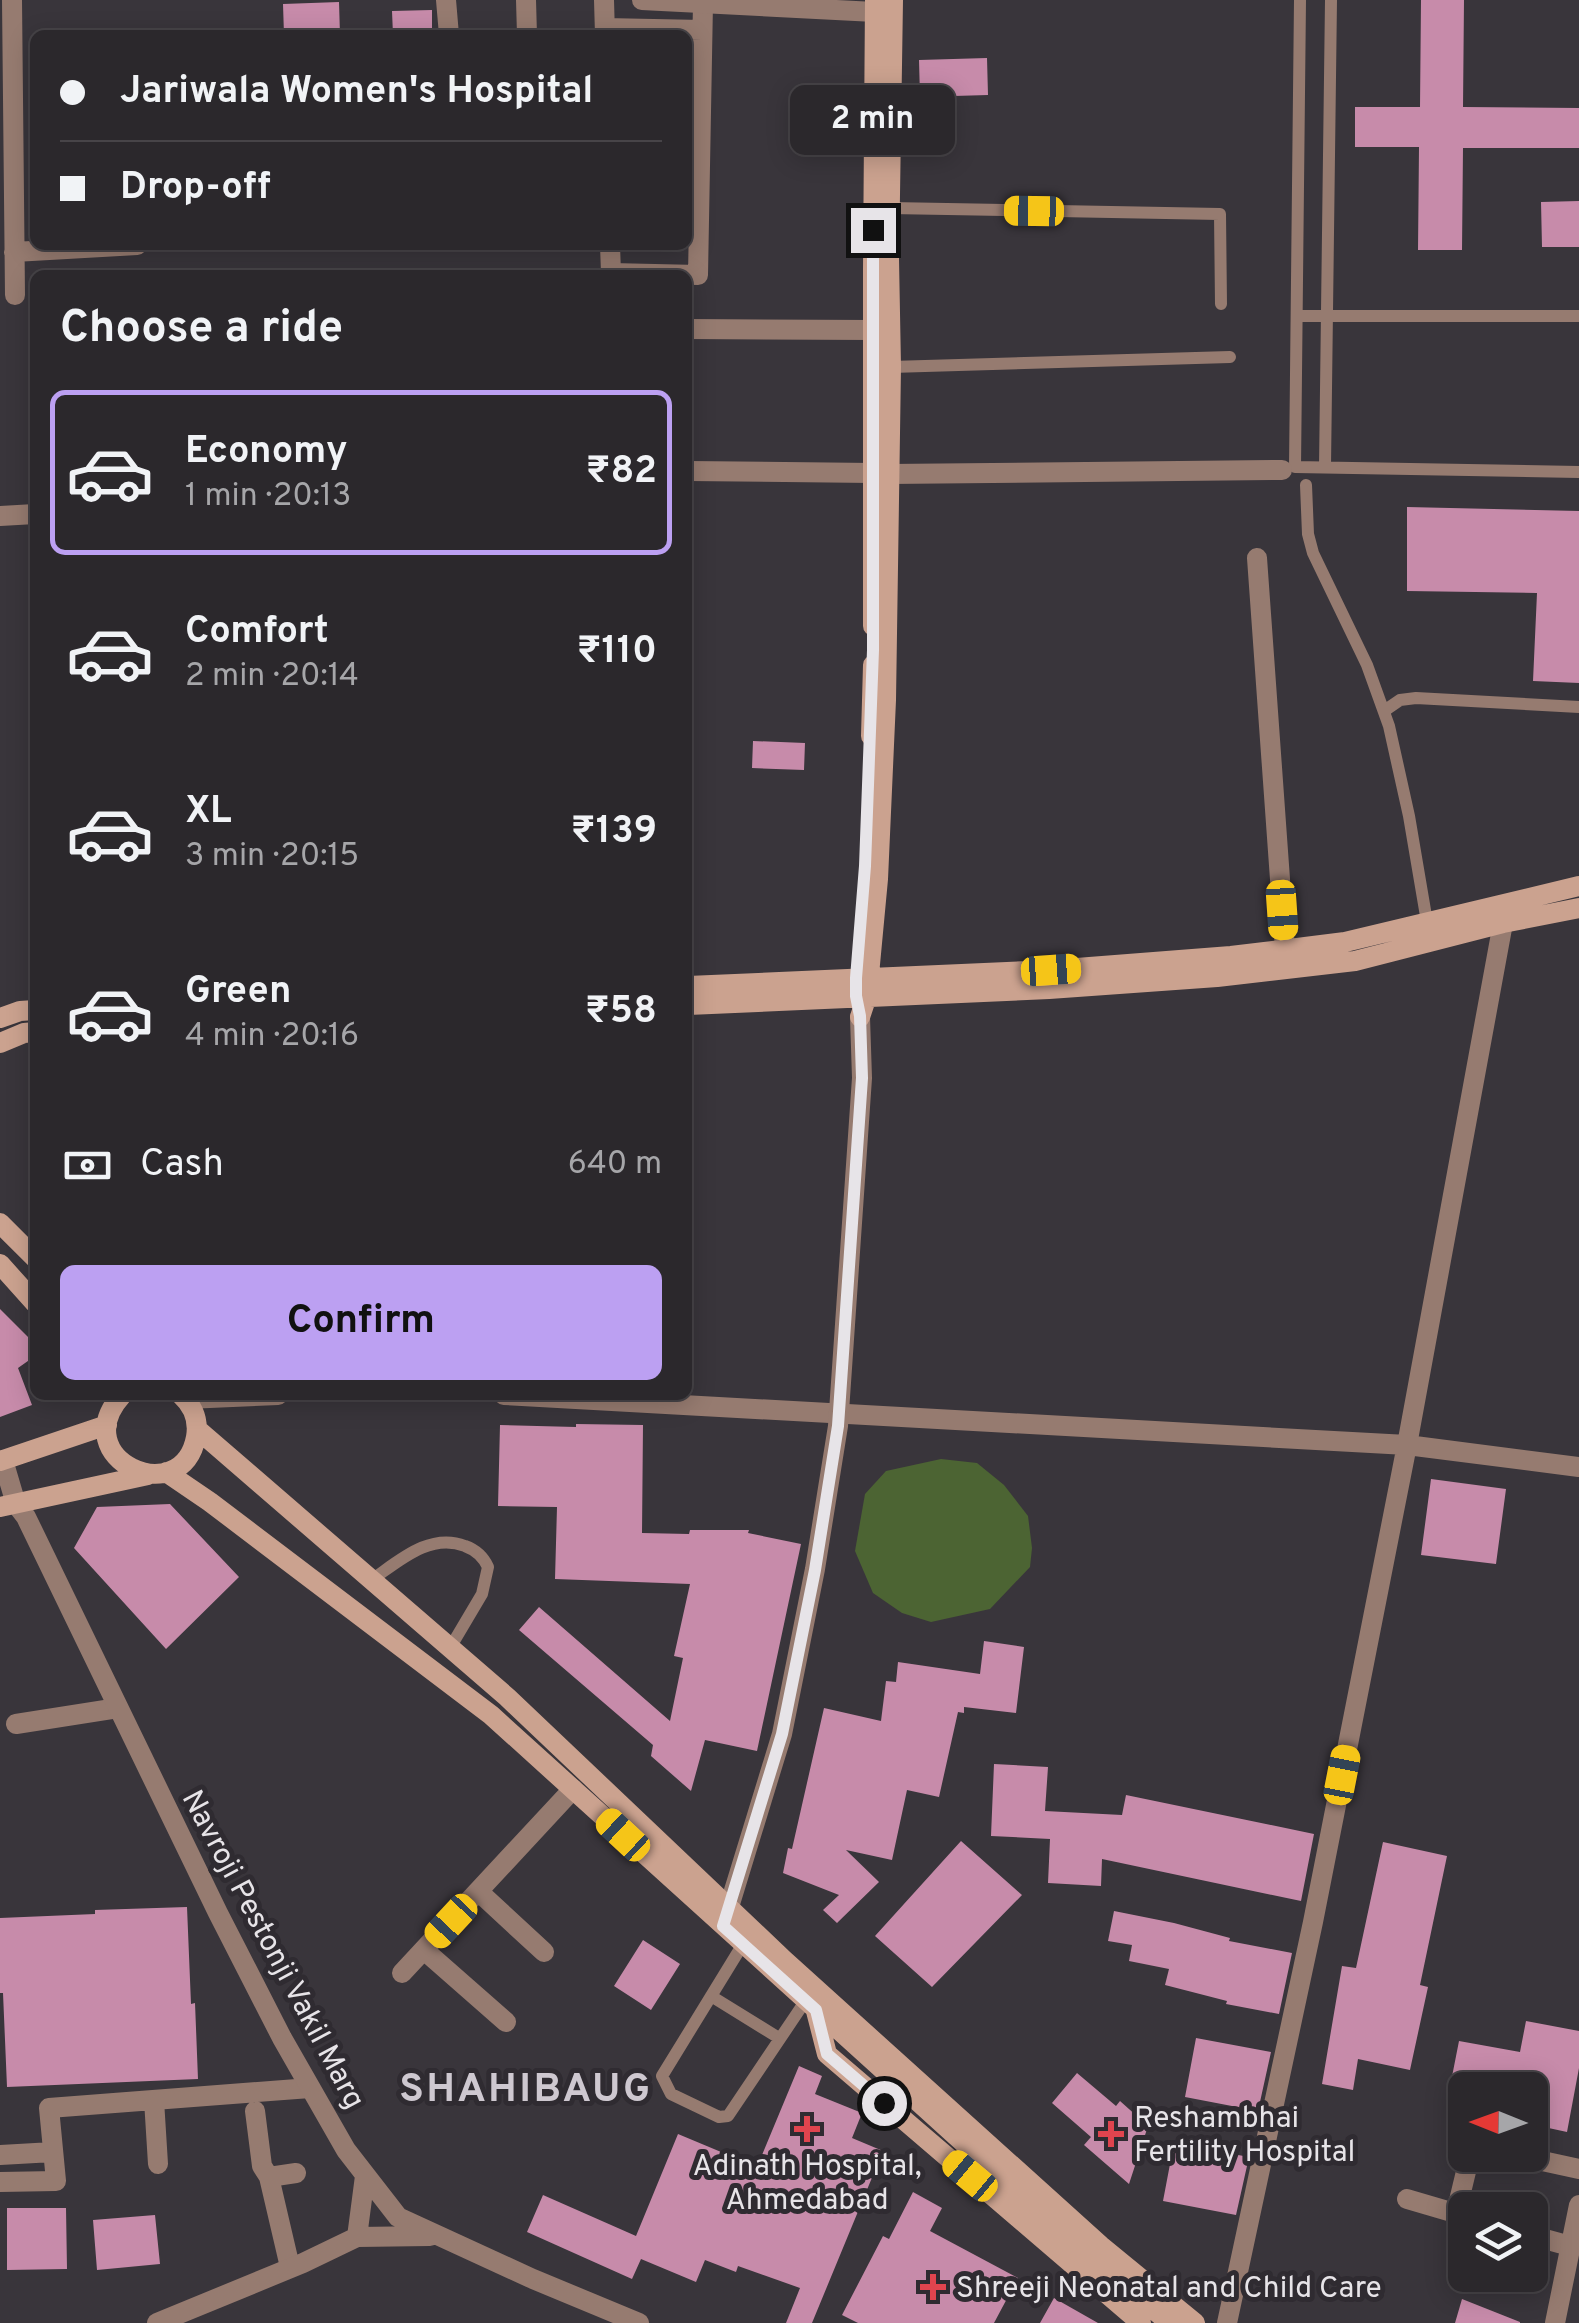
<!DOCTYPE html>
<html lang="en">
<head>
<meta charset="utf-8">
<style>
  :root { --surface:#2b282c; --page:#373438; --text:#f1f3f6; --muted:#a6a6a9; --line:#474448; --accent:#bca0f2 }
  body { margin:0; font-family:Overpass,sans-serif; background:var(--page); color:var(--text); height:100vh; display:flex; flex-direction:column; font-size:38px; white-space:nowrap }
  * { box-sizing:border-box; margin:0 }
  p { font-size:32px; color:var(--muted) }
  .icon { flex:none; width:55px; height:55px; fill:none; stroke:currentColor; stroke-width:2; stroke-linecap:round; stroke-linejoin:round }
  .map { position:relative; flex:1; overflow:hidden }
  .details { position:absolute; left:30px; top:270px; width:662px; height:1130px; display:flex; flex-direction:column; background:var(--surface); border-radius:15px; box-shadow:0 5px 25px #0003,0 0 0 2px var(--line) }
  .details>* { flex:none }
  .banner { position:absolute; left:30px; top:30px; width:662px; height:220px; border-radius:15px; box-shadow:0 5px 25px #0003,0 0 0 2px var(--line); display:grid; align-content:center; height:220px; padding:0 30px; background:var(--surface) }
  .needle { width:65px; rotate:271deg }
  .controls { position:absolute; left:1448px; top:2072px; display:grid; gap:20px }
  .controls a { display:grid; place-items:center; width:100px; height:100px; border-radius:15px; background:var(--surface); box-shadow:0 5px 25px #0003,0 0 0 2px var(--line); font-size:50px }
  .end { position:absolute; width:45px; height:45px; margin:-22px; border:12px solid #e7e4e8; background:#111; box-shadow:0 0 0 5px #111 }
  .from { border-radius:50% }
  .bubble { position:absolute; height:70px; border-radius:15px; background:var(--surface); box-shadow:0 5px 25px #0003,0 0 0 2px var(--line); font-size:32px; font-weight:700; line-height:70px; text-align:center }
  .car { position:absolute; width:30px; height:60px; margin:-30px -15px; border-radius:12px; box-shadow:0 0 8px 2px #0007; background:linear-gradient(#f5c518 24%,#345 0 40%,#f5c518 0 76%,#345 0 86%,#f5c518 0) }
  .banner b { display:flex; align-items:center; gap:35px; height:95px; font-size:38px }
  .banner b+b { border-top:2px solid var(--line) }
  .banner i { width:25px; height:25px; background:var(--text) }
  ul { padding:0; list-style:none }
  li { display:flex; align-items:center; gap:30px; height:165px; margin:0 20px 15px; padding:0 10px; border:5px solid transparent; border-radius:15px }
  li div { flex:1 }
  li b { display:block; font-size:38px }
  li em { font-style:normal; font-weight:700 }
  li.selected { border-color:var(--accent) }
  li>.icon { width:90px; height:90px; stroke-width:1.5 }
  h2 { padding:0 30px; font-size:45px; line-height:120px }
  .pay { display:flex; align-items:center; gap:25px; height:110px; padding:0 30px; font-size:38px }
  .pay p { margin-inline-start:auto }
  .action { display:flex; gap:20px; margin-top:auto; padding:20px 30px }
  .action a { flex:1; height:115px; border-radius:15px; background:var(--accent); color:#111; font-size:40px; font-weight:700; line-height:115px; text-align:center }
  .map>svg:first-child { display:block }
</style>
</head>
<body>
<div class="map">
<svg width="1579" height="2323" viewBox="0 0 1579 2323">
  <rect width="100%" height="100%" fill="#39353b"/>
  <path fill="#4c6433" d="M941 1459 977 1463 1004 1485 1028 1516 1032 1548 1030 1567 990 1609 931 1622 902 1613 873 1593 855 1551 865 1494 886 1471Z"/>
  <path fill="#c78baa" d="M1421 0H1464L1463 107 1579 108V148H1463L1462 250H1418L1419 147H1355V107H1420Z
    M339 2 340 35H284L283 4Z
    M432 10V35H393L392 11Z
    M987 58 988 95 920 97 919 60Z
    M1579 201V247H1542L1541 202Z
    M1407 507 1579 511V683L1533 681 1537 593 1407 591Z
    M753 741 805 743 804 770 752 768Z
    M0 1309 35 1344V1356L18 1368 32 1405 0 1417Z
    M576 1424 643 1425 642 1533 689 1534 690 1530H749L748 1533 801 1544 757 1751 705 1740 691 1791 651 1756 653 1745 519 1630 539 1607 670 1721 683 1658 674 1656 690 1584 555 1579 557 1507 498 1506 500 1425 576 1427Z
    M1431 1479 1506 1489 1496 1564 1421 1555Z
    M170 1504 239 1577 166 1649 74 1548 97 1507Z
    M984 1641 1024 1647 1016 1713 964 1707V1713L958 1712 939 1797 907 1790 892 1860 846 1850 879 1882 837 1923 823 1910 839 1895 783 1873 788 1848 792 1849 824 1708 881 1721 886 1681 896 1682 898 1662 980 1674Z
    M994 1764 1048 1767 1045 1811 1122 1815 1126 1795 1314 1834 1301 1901 1102 1859 1101 1886 1048 1883 1050 1839 991 1836Z
    M961 1841 1022 1895 932 1987 875 1936Z
    M1383 1842 1447 1856 1420 1985 1428 1987 1410 2070 1358 2059 1353 2090 1322 2084 1342 1966 1356 1968Z
    M187 1907 191 2004 195 2003 198 2079 7 2087 3 1993H0V1918L95 1914V1910Z
    M1114 1911 1174 1923 1230 1938 1229 1941 1292 1953 1279 2014 1226 2004 1227 2001 1165 1985 1169 1969 1129 1961 1132 1945 1108 1941Z
    M643 1940 680 1964 651 2010 614 1986Z
    M1526 2021 1579 2031V2068L1567 2132 1530 2124V2090H1465V2110L1446 2107 1459 2041 1520 2052Z
    M1196 2038 1271 2052 1258 2111 1185 2097Z
    M799 2066 822 2076 815 2094 862 2113 852 2138 883 2151 812 2323H786L800 2288 738 2266 736 2272 705 2260 696 2282 641 2259 632 2279 527 2232 543 2195 636 2236 678 2134 757 2167Z
    M1077 2073 1116 2106 1120 2101 1148 2126 1129 2184 1084 2145 1091 2137 1052 2103Z
    M1174 2143 1249 2157 1236 2215 1163 2201Z
    M913 2192 942 2208 930 2231 1018 2278 994 2323H858L842 2315 883 2236 889 2239Z
    M7 2208H66L67 2269 7 2270Z
    M155 2215 160 2264 97 2270 93 2220Z
    M1054 2298 1098 2323H1040Z
    M1462 2299 1520 2322V2323H1455Z"/>
  <g fill="none" stroke-linecap="round" stroke-linejoin="round">
    <path stroke="#967b70" stroke-width="12" d="M1300 0 1295 467 1579 472
      M890 208 1220 214 1221 304
      M1297 316H1579
      M891 367 1230 357
      M1325 467 1331 0
      M1306 485 1308 534 1313 553 1367 665 1389 726 1409 816 1427 922
      M1384 711 1400 700 1416 698 1579 707
      M370 1581C398 1562 429 1532 465 1546 476 1550 483 1556 488 1567L482 1594 450 1648
      M743 1944 662 2076 671 2094 719 2117 728 2116 806 2000
      M711 1996 779 2038"/>
    <path stroke="#967b70" stroke-width="20" d="M12 0 15 295
      M446 0 449 35
      M526 0 527 35
      M604 0 605 35
      M605 28 702 30
      M610 245 611 273 698 275 703 3
      M14 252 137 245
      M688 329 873 330
      M688 471 873 473
      M889 474 1282 470
      M0 516 35 514
      M1257 558 1285 949
      M504 1395 1407 1445 1579 1467
      M186 1399 278 1395
      M16 1724 118 1708
      M479 1892 544 1952
      M424 1950 506 2022
      M402 1973 573 1789
      M154 2100 158 2164
      M255 2111 262 2166 269 2177
      M0 2155 53 2152
      M1515 2155 1579 2169
      M0 2182 56 2181 49 2108 310 2088
      M1407 2199 1465 2216
      M1456 2213 1470 2155
      M1530 2235 1570 2246
      M290 2267 269 2177 296 2173
      M1227 2323 1313 1922 1407 1445 1503 923"/>
    <path stroke="#967b70" stroke-width="20" d="M642 0 875 12 890 10
      M3 1460 16 1504 26 1517 218 1913 282 2038 346 2150 398 2217 533 2279 639 2323
      M725 1920 782 1734 815 1569 838 1426 862 1078 860 1017
      M357 2237 430 2236
      M157 2323 303 2263 357 2237 365 2176
      M1555 2323 1579 2205"/>
    <path stroke="#cba28f" stroke-width="20" d="M873 626V269L875 0
      M871 736 873 665
      M688 986 1051 970 1231 956 1345 942 1579 886
      M688 1005 1049 989 1217 977 1355 961 1503 923 1579 908
      M860 1017 867 996 878 879 886 700 891 367 889 259 893 0
      M0 1018 20 1011 35 1010
      M0 1043 24 1033 35 1032
      M0 1223 35 1258
      M0 1264 35 1303
      M122 1395C64 1459 182 1512 196 1437 199 1420 193 1406 181 1395
      M197 1429 507 1697 785 1961 1101 2246 1195 2323
      M0 1461 107 1425
      M166 1472 210 1502 491 1715 1091 2258 1170 2323
      M0 1507 148 1475
      M816 2011 827 2054 1141 2323"/>
  </g>
  <g fill="none" stroke-linecap="round" stroke-linejoin="round">
    <path stroke="#e7e4e8" stroke-width="12" d="M873 230V650L865 866 856 978V996L860 1016 862 1078 838 1426 815 1570 782 1734 723 1926 816 2010 827 2054 884 2103"/>
  </g>
  <g fill="#e0444e" stroke="#2f2b31" stroke-width="4">
    <path d="M802 2114h10v10h10v10h-10v10h-10v-10h-10v-10h10z"/>
    <path d="M1106 2119h10v10h10v10h-10v10h-10v-10h-10v-10h10z"/>
    <path d="M928 2272h10v10h10v10h-10v10h-10v-10h-10v-10h10z"/>
  </g>
  <g text-anchor="middle" stroke-width="10" stroke-linejoin="round" paint-order="stroke">
    <g font-size="30" fill="#e7e4e8" stroke="#2f2b31">
      <text transform="translate(274 1949) rotate(62)" y="10">Navroji Pestonji Vakil Marg</text>
    </g>
    <g font-size="30" fill="#e7e4e8" stroke="#2f2b31" text-anchor="start">
      <text x="1134" y="2127">Reshambhai<tspan x="1134" dy="34">Fertility Hospital</tspan></text>
      <text x="807" y="2175" text-anchor="middle">Adinath Hospital,<tspan x="807" dy="34">Ahmedabad</tspan></text>
      <text x="956" y="2297">Shreeji Neonatal and Child Care</text>
    </g>
    <g font-size="40" font-weight="bold" letter-spacing="2.5" fill="#cec8d0" stroke="#2f2b31">
      <text x="526" y="2101">SHAHIBAUG</text>
    </g>
  </g>
</svg>
<div class="controls">
<a><svg class="needle" viewBox="-14 -14 28 28"><path d="M0-13l5 13h-10z" fill="#e53935"/><path d="M0 13l5-13h-10z" fill="#a6a6a9"/></svg></a>
<a><svg class="icon" aria-label="layers" viewBox="0 0 24 24"><path d="M12 4l9 5-9 5-9-5zM3 14l9 5 9-5"/></svg></a>
</div>
<i class="end from" style="left:884px;top:2103px"></i>
<i class="end" style="left:873px;top:230px"></i>
<div class="bubble" style="left:790px;top:85px;width:165px">2 min</div>
<i class="car" style="left:1034px;top:211px;rotate:271deg"></i>
<i class="car" style="left:1282px;top:910px;rotate:176deg"></i>
<i class="car" style="left:1051px;top:970px;rotate:86deg"></i>
<i class="car" style="left:1342px;top:1775px;rotate:11deg"></i>
<i class="car" style="left:623px;top:1835px;rotate:313deg"></i>
<i class="car" style="left:451px;top:1921px;rotate:223deg"></i>
<i class="car" style="left:970px;top:2176px;rotate:310deg"></i>
<div class="banner">
<b><i class="from"></i>Jariwala Women's Hospital</b>
<b><i></i>Drop-off</b>
</div>
<section class="details">
<h2>Choose a ride</h2>
<ul>
<li class="selected"><svg class="icon" aria-label="car" viewBox="0 0 24 24"><path d="M5 17H2v-5l4-1 3-4h7l3 4 3 1v5h-3M9 17h6M6 11h13"/><circle cx="7" cy="17" r="2"/><circle cx="17" cy="17" r="2"/></svg><div><b>Economy</b><p>1 min · 20:13</p></div><em>₹82</em></li>
<li><svg class="icon" aria-label="car" viewBox="0 0 24 24"><path d="M5 17H2v-5l4-1 3-4h7l3 4 3 1v5h-3M9 17h6M6 11h13"/><circle cx="7" cy="17" r="2"/><circle cx="17" cy="17" r="2"/></svg><div><b>Comfort</b><p>2 min · 20:14</p></div><em>₹110</em></li>
<li><svg class="icon" aria-label="car" viewBox="0 0 24 24"><path d="M5 17H2v-5l4-1 3-4h7l3 4 3 1v5h-3M9 17h6M6 11h13"/><circle cx="7" cy="17" r="2"/><circle cx="17" cy="17" r="2"/></svg><div><b>XL</b><p>3 min · 20:15</p></div><em>₹139</em></li>
<li><svg class="icon" aria-label="car" viewBox="0 0 24 24"><path d="M5 17H2v-5l4-1 3-4h7l3 4 3 1v5h-3M9 17h6M6 11h13"/><circle cx="7" cy="17" r="2"/><circle cx="17" cy="17" r="2"/></svg><div><b>Green</b><p>4 min · 20:16</p></div><em>₹58</em></li>
</ul>
<div class="pay"><svg class="icon" aria-label="cash" viewBox="0 0 24 24"><path d="M3 7h18v10H3z"/><circle cx="12" cy="12" r="2"/></svg>Cash<p>640 m</p></div>
<div class="action"><a>Confirm</a></div>
</section>
</div>
</body>
</html>
